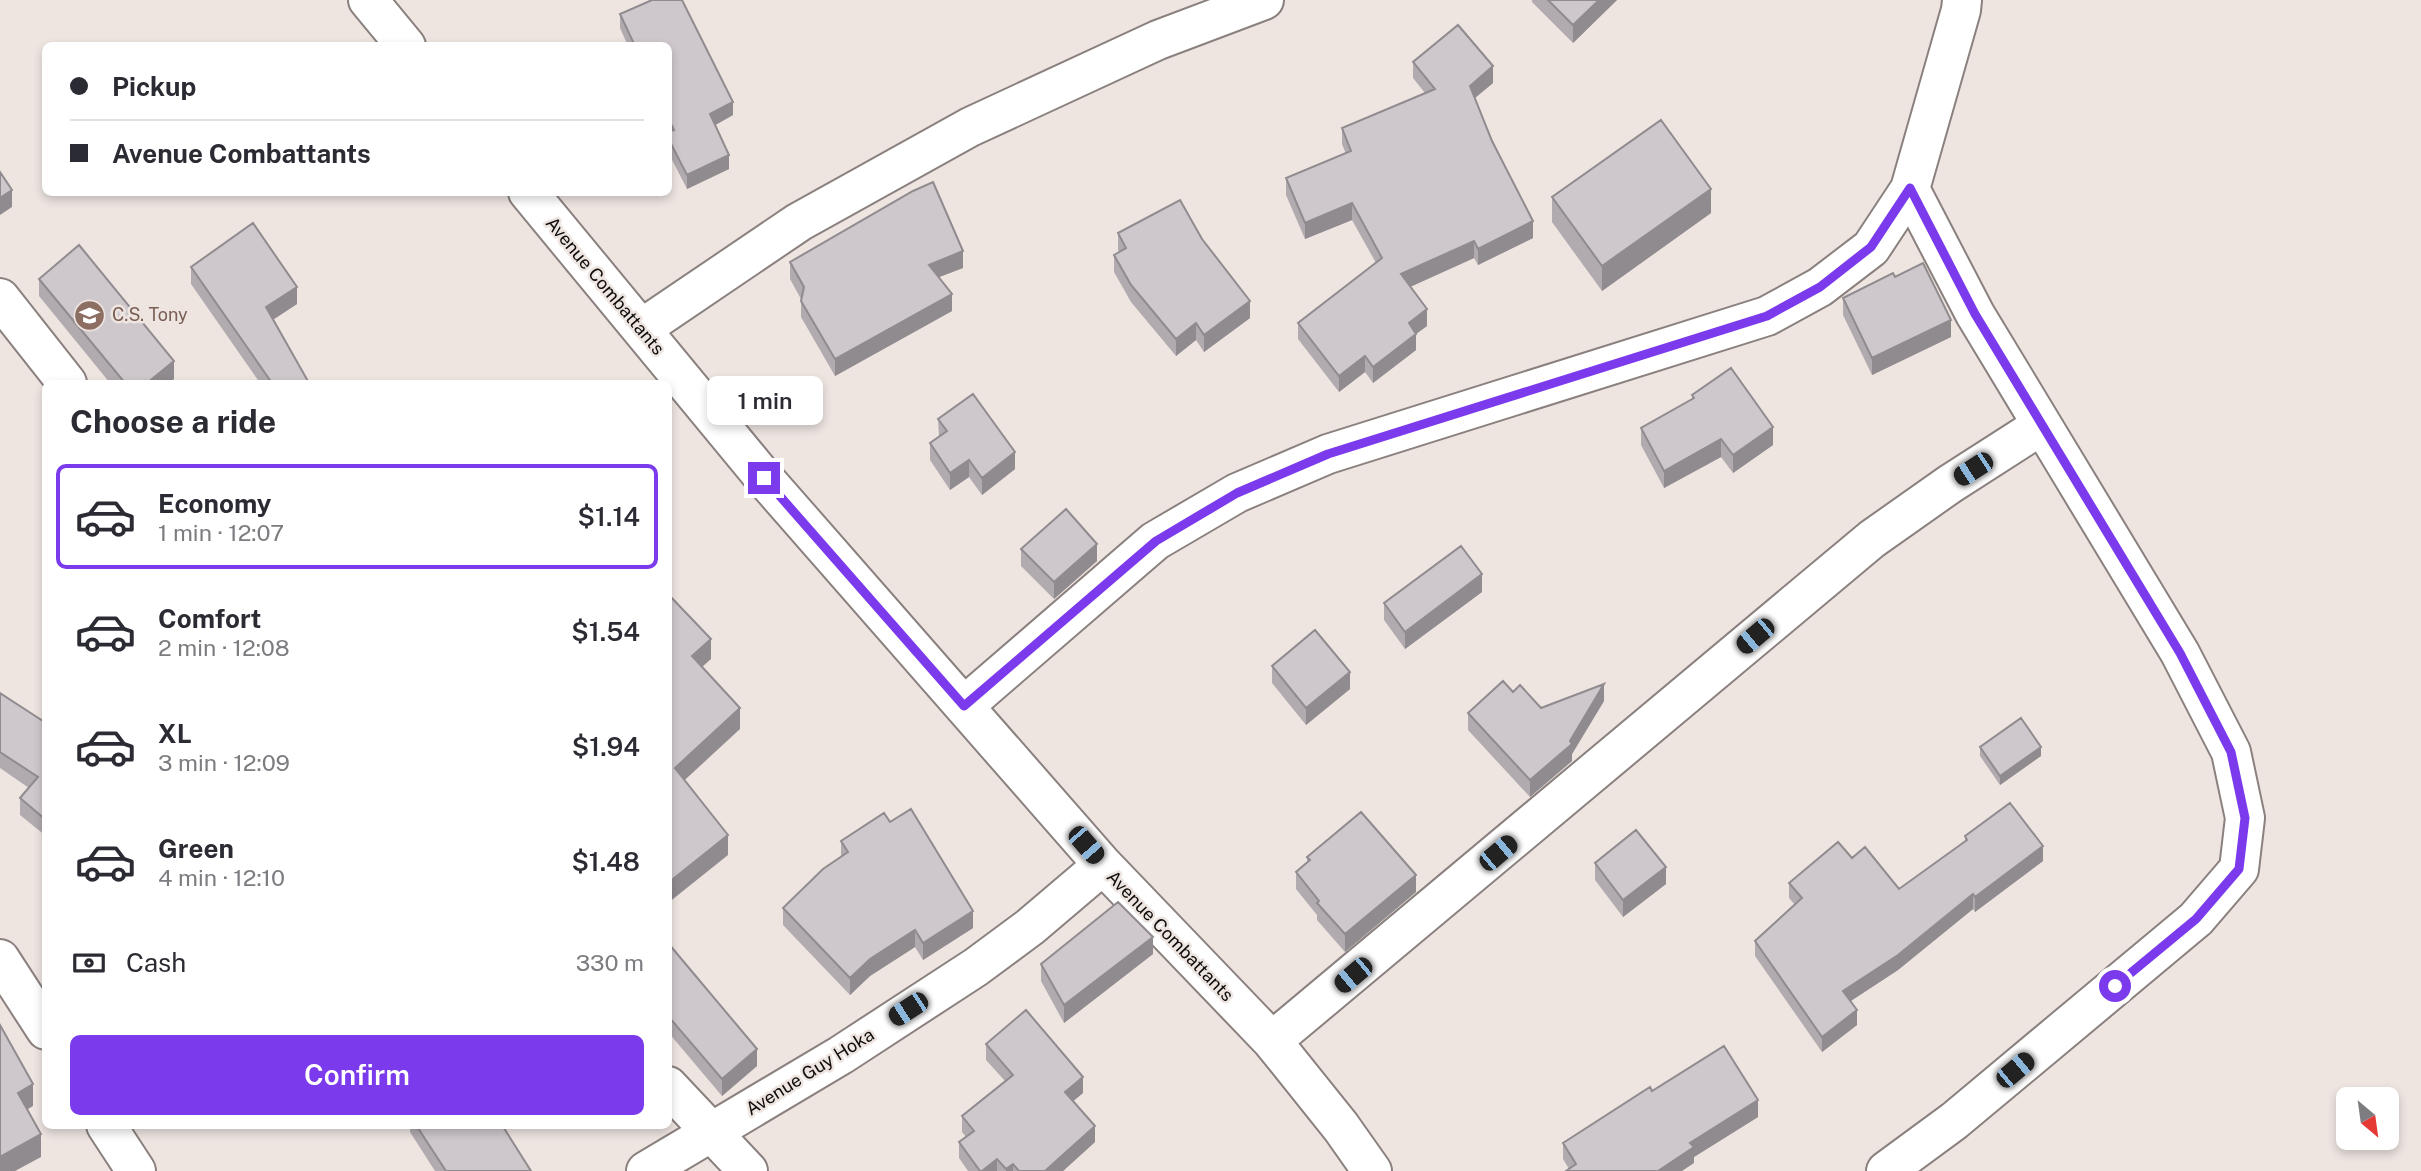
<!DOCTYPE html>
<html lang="en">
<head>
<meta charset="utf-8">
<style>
  :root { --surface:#fff; --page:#f2f2f3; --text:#2b2b33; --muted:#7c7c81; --line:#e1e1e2; --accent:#7c3aed }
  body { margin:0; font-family:"Public Sans",sans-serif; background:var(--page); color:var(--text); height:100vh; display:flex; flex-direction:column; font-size:26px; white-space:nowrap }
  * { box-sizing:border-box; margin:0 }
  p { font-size:23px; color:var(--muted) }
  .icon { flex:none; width:38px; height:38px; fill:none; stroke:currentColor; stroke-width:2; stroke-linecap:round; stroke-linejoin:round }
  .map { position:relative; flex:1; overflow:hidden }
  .drawer { position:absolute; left:42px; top:380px; width:630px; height:749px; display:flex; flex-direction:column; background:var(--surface); border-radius:10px; box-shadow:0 4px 10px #0003 }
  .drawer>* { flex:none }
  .top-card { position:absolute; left:42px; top:42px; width:630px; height:154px; border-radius:10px; box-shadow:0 4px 10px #0003; display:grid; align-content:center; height:154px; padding:0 28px; background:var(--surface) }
  .needle { width:46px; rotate:151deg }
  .tools { position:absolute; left:2336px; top:1087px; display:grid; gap:14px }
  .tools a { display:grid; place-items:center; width:63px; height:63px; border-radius:10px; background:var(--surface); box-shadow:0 4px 10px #0003; font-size:35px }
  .end { position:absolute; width:32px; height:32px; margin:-16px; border:9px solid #7c3aed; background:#fff; box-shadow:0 0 0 4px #fff }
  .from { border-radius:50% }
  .bubble { position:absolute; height:49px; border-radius:10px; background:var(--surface); box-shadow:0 4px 10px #0003; font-size:23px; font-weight:600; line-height:49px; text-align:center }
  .car { position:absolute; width:21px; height:42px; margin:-21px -10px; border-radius:9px; box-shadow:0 0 5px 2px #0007; background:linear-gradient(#222 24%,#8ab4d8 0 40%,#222 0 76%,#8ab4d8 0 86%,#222 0) }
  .top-card b { display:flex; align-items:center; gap:24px; height:66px; font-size:26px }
  .top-card b+b { border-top:2px solid var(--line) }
  .top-card i { width:18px; height:18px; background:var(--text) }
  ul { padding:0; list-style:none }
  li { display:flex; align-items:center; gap:21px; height:105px; margin:0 14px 10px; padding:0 14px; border:4px solid transparent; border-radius:10px }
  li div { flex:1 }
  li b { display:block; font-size:26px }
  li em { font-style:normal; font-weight:600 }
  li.selected { border-color:var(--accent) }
  li>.icon { width:63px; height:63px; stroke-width:1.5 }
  h2 { padding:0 28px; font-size:32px; line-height:84px }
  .pay { display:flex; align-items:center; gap:18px; height:77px; padding:0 28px; font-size:26px }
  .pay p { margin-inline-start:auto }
  .primary-button { display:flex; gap:14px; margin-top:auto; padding:14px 28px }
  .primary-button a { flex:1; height:80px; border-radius:10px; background:var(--accent); color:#fff; font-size:28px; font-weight:600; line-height:80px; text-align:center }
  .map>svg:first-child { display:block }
</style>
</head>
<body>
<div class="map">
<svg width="2421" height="1171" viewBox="0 0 2421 1171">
  <rect width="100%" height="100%" fill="#eee5e1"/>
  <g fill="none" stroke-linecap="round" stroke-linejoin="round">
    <defs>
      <path id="minor" d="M368 0 406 46
        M528 192 764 478 1103 865 1272 1041 1341 1127 1372 1171
        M0 298 67 383
        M641 329 799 222 970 127 1158 40 1264 0
        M964 706 1155 541 1237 493 1328 454 1767 316 1820 287 1871 248 1910 189 1961 10 1962 0
        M0 959 46 1030
        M1272 1041 1872 539 1950 484 2042 425
        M668 1086 748 1171
        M106 1125 136 1171
        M646 1171 841 1055 976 967 1030 927 1103 865
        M1886 1171 1954 1121 2196 919 2239 869 2245 818 2231 752 2180 653 1975 314 1910 189"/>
    </defs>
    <use href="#minor" stroke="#8a817e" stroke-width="42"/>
    <use href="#minor" stroke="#fff" stroke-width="38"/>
  </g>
  <path fill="#b1abaf" d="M652 0H682L733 102V115L715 125 729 155V169L687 189 668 152V46H628L620 28V14Z
    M1532 0H1617L1573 43 1532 2Z
    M1413 62 1493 83 1475 98 1533 238 1478 265 1474 258 1410 287 1427 326 1416 334V350L1373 383 1365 372 1339 392 1298 339V323L1376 263 1352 220 1305 239 1286 195V178L1346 154 1342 144V128L1425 93 1413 78Z
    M1552 197 1711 213 1602 291 1552 222Z
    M1118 233 1202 239 1250 318 1204 352 1196 340 1176 356 1131 302 1114 272V255L1119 252 1118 250Z
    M790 262 963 268 939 277 952 311 835 376 801 317V299L790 279Z
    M191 267 297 304 273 320 309 383H260L191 284Z
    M39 279 174 379 169 383H110L39 296Z
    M1843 298 1951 337 1872 375 1843 315Z
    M1692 395 1773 445 1733 473 1721 457 1664 488 1641 445V428L1692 399Z
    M938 419 1015 469 982 495 969 477 950 490 930 460V443L939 437Z
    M1021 549 1097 561 1054 599 1021 566Z
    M1482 592 1405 649 1384 620V603Z
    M1272 666 1350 689 1306 725 1272 683Z
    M1513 692 1541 708 1604 701 1572 754V761L1530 797 1468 730V713Z
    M0 693 46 723V836L20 815V798L29 788 0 768Z
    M1980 747 2041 756 2000 785 1980 756Z
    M890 822 973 928 923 960 915 947 870 976 850 995 783 925V908L841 857V841Z
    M1965 836 2043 861 1975 912 1973 909 1898 970 1851 1001 1857 1025 1822 1052 1755 956V941L1795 905 1789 898V883L1852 858 1899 889 1965 842Z
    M1307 857 1416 892 1345 952 1317 920V915L1296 889V872L1307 863Z
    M1595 863 1666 884 1623 917 1595 880Z
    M668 943 757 1066 722 1096 668 1032Z
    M1153 954 1064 1023 1041 981V964Z
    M986 1044 1083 1093 1073 1101 1095 1142 1063 1171H968L959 1158V1142L966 1137 962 1132V1116L1005 1081 986 1060Z
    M1652 1091 1758 1117 1694 1157V1163L1569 1169 1563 1159V1143Z
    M410 1125H502L531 1171H435L410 1132Z"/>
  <path fill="#908b8f" d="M1599 0H1617L1573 43V25Z
    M1493 66V83L1470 102V86Z
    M733 102V115L710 128V114Z
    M729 155V169L687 189V175Z
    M1711 189V213L1602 291V266Z
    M12 190V207L0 215V198Z
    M1352 203V220L1305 239V223Z
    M1533 221V238L1478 265V249Z
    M1474 241V258L1401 291V274Z
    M963 251V268L929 281V265Z
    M297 287V304L266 324V307Z
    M952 294V311L835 376V359Z
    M1250 301V318L1204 352V335Z
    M1427 309V326L1409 339V323Z
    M1951 320V337L1872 375V358Z
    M1196 323V340L1176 356V339Z
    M1416 334V350L1373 383V367Z
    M1365 356V372L1339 392V376Z
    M174 361V379L169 383H147Z
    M1773 427V445L1733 473V455Z
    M1721 439V457L1664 488V471Z
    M1015 452V469L982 495V478Z
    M969 460V477L950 490V473Z
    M1097 544V561L1054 599V582Z
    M1482 574V592L1405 649V632Z
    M711 639V659L692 676V656Z
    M1350 672V689L1306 725V708Z
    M1604 684V701L1572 754V761L1530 797V780L1570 741Z
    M740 708V729L675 789V768Z
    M2041 747V756L2000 785V776Z
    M728 835V855L668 903V883Z
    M2043 846V861L1975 912V897Z
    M1666 867V884L1623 917V900Z
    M1416 875V892L1345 952V934Z
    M1973 894V909L1898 970 1843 1006V991Z
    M973 911V928L923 960V943Z
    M915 930V947L870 976 850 995V978L870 959Z
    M1153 937V954L1064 1023V1005Z
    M1857 1010V1025L1822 1052V1037Z
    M757 1049V1066L722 1096V1079Z
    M1083 1077V1093L1065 1108V1092Z
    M33 1084V1106L18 1115V1093Z
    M1758 1100V1117L1694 1157V1163L1682 1171H1658L1690 1143Z
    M1095 1126V1142L1063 1171H1045Z
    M41 1134V1157L15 1171H0V1157Z
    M997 1159V1171H982Z
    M1013 1164V1171H1006V1169Z"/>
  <path fill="#cec7cc" stroke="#908b8f" stroke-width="2" d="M652 0H682L733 102 710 114 729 155 687 175 668 138V132L674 130 668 118V46H635L620 14Z
    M1548 0H1599L1573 25Z
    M1458 25 1493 66 1470 86 1492 141 1533 221 1478 249 1474 241 1401 274 1427 309 1409 323 1416 334 1373 367 1365 356 1339 376 1298 323 1382 258 1352 203 1305 223 1286 178 1351 151 1342 128 1435 89 1413 62Z
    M1661 120 1711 189 1602 266 1552 197Z
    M0 172 12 190 0 198Z
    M933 182 963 251 929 265 952 294 835 359 801 301 804 287 790 262 913 191Z
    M1180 200 1202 239 1250 301 1204 335 1196 323 1176 339 1131 285 1114 255 1126 248 1118 233Z
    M253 223 297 287 266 307 309 383H272L191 267Z
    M79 245 174 361 147 383H125L39 279Z
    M1923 263 1951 320 1872 358 1843 298 1893 273 1895 277Z
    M1731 368 1773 427 1733 455 1721 439 1664 471 1641 428 1694 398 1692 395Z
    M973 394 1015 452 982 478 969 460 950 473 930 443 947 431 938 419Z
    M1066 509 1097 544 1054 582 1021 549Z
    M1461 546 1482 574 1405 632 1384 603Z
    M668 594 711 639 692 656 740 708 675 768 728 835 668 883Z
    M1315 630 1350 672 1306 708 1272 666Z
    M1503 681 1513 692 1520 685 1541 708 1604 684 1570 741 1572 744 1530 780 1468 713Z
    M0 693 46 723V820L20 798 38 777 0 752Z
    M2021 718 2041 747 2000 776 1980 747Z
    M2010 803 2043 846 1975 897 1973 894 1898 955 1843 991 1857 1010 1822 1037 1755 941 1802 898 1789 883 1838 842 1852 858 1865 847 1899 889 1967 840 1965 836Z
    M911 809 973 911 923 943 915 930 870 959 850 978 783 908 823 869 848 852 841 841 884 813 890 822Z
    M1361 812 1416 875 1345 934 1317 903 1319 901 1296 872 1310 860 1307 857Z
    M1636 830 1666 867 1623 900 1595 863Z
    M1118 902 1153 937 1064 1005 1041 964Z
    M668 943 757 1049 722 1079 668 1016Z
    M1026 1010 1083 1077 1065 1092 1095 1126 1045 1171H1019L1013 1164 1006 1169 997 1159 982 1171H980L959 1142 974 1131 962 1116 1013 1075 986 1044Z
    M0 1025 33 1084 18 1093 41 1134 0 1157Z
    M1724 1046 1758 1100 1690 1143 1694 1147 1658 1171H1566L1576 1164 1563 1143 1650 1087 1652 1091Z
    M416 1125H502L531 1171H446Z"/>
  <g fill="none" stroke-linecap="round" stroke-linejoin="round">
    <path stroke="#7c3aed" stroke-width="9" d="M764 478 964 706 1156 541 1237 493 1328 454 1767 316 1820 287 1871 247 1910 188 1975 314 2180 653 2231 752 2245 818 2239 869 2196 919 2115 986"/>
  </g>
  <defs>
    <symbol id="school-disc" viewBox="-11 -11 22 22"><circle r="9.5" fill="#8d6e63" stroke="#eee5e1"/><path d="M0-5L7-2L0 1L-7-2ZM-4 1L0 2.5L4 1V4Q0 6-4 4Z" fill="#fff"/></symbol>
  </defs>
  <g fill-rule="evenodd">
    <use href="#school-disc" x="72" y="298" width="35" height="35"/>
  </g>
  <g text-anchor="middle" stroke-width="5" stroke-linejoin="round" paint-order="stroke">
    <g font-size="18" fill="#0f0c0b" stroke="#eee5e1">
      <text transform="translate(605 286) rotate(50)" y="6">Avenue Combattants</text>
      <text transform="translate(1170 936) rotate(46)" y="6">Avenue Combattants</text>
      <text transform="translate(810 1072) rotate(-32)" y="6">Avenue Guy Hoka</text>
    </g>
    <g font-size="18" fill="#785e54" stroke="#eee5e1" text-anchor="start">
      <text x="112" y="321">C.S. Tony</text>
    </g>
  </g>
</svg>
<div class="tools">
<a><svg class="needle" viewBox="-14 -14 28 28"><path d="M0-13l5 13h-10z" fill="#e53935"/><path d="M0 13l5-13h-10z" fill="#7c7c81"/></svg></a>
</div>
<i class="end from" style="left:2115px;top:986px"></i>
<i class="end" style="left:764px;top:478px"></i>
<div class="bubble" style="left:707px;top:376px;width:116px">1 min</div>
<i class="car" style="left:1973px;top:469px;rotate:237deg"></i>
<i class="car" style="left:1755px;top:636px;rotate:230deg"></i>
<i class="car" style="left:1086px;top:845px;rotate:139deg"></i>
<i class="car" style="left:1498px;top:853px;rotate:50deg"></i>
<i class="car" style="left:1353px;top:975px;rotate:230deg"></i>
<i class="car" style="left:908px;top:1009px;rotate:237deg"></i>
<i class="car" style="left:2015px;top:1070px;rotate:50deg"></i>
<div class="top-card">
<b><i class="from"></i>Pickup</b>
<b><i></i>Avenue Combattants</b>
</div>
<section class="drawer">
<h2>Choose a ride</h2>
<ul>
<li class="selected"><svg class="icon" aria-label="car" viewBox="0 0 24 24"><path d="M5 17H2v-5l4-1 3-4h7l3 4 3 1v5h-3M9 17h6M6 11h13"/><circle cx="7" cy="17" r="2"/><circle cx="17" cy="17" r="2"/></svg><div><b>Economy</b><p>1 min · 12:07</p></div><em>$1.14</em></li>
<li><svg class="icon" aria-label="car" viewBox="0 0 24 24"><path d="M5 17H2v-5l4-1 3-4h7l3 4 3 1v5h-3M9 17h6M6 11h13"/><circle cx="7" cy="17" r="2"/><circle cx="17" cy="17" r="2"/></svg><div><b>Comfort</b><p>2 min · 12:08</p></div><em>$1.54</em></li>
<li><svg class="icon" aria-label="car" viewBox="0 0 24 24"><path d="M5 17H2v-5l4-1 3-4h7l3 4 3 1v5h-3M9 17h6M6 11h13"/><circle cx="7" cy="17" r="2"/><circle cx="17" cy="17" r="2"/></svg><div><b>XL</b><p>3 min · 12:09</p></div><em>$1.94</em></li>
<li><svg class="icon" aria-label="car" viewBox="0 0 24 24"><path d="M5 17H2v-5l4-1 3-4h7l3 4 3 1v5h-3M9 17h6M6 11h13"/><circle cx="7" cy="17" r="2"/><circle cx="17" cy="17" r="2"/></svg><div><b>Green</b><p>4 min · 12:10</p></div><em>$1.48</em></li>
</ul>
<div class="pay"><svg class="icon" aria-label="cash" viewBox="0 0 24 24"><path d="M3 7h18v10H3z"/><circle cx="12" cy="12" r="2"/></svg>Cash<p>330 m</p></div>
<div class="primary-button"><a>Confirm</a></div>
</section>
</div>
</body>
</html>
